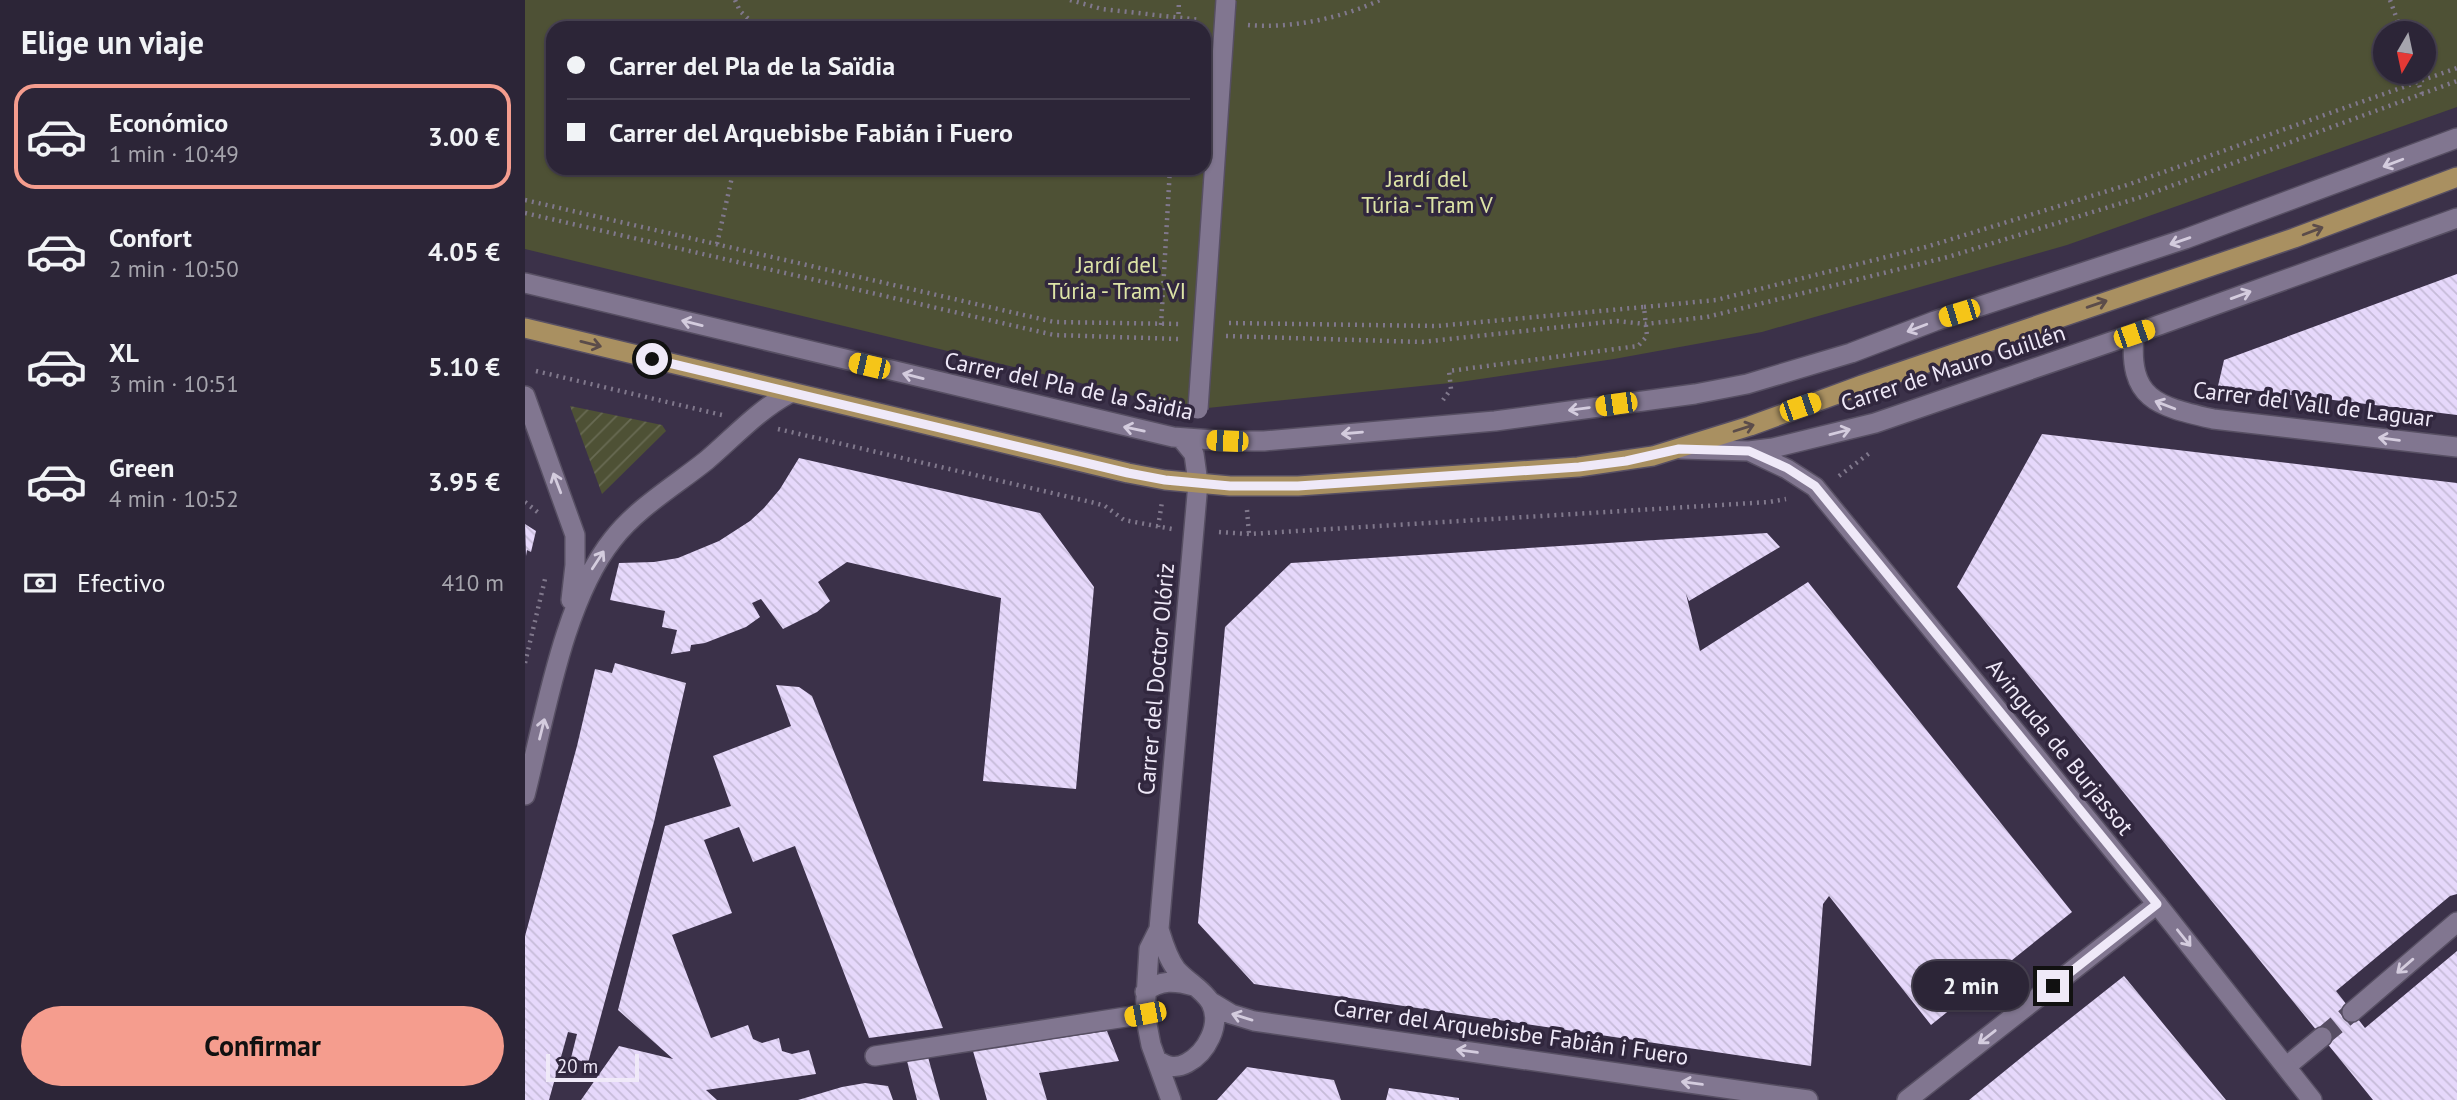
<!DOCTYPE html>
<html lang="es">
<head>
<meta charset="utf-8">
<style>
  :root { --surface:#2c2537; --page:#342d3f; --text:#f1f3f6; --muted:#a6a5ad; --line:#484252; --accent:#f59d8e }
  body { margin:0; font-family:"PT Sans",sans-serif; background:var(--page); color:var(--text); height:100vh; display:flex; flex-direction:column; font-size:26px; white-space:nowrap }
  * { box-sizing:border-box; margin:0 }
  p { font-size:23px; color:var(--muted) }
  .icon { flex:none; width:38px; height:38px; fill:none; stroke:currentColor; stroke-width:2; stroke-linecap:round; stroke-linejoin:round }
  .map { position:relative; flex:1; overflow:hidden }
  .sheet { display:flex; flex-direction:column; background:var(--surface); width:525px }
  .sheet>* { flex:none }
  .banner { position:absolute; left:21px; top:21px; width:665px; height:154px; border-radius:21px; box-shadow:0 2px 5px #0004,0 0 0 2px var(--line); display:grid; align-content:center; height:154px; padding:0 21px; background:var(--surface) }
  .needle { width:46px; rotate:189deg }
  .tools { position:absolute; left:1848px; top:21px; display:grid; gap:14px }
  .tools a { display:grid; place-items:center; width:63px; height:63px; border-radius:50%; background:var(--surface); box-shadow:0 2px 5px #0004,0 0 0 2px var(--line); font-size:35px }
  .scale { position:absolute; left:21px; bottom:18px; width:93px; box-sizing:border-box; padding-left:7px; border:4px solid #efe9f8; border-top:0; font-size:19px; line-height:24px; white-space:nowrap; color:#efe9f8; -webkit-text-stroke:5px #31273e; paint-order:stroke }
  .end { position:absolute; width:32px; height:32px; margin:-16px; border:9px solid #efe9f8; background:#111; box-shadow:0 0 0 4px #111 }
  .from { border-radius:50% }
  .bubble { position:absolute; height:49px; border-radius:24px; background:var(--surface); box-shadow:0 2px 5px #0004,0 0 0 2px var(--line); font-size:23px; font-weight:600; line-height:49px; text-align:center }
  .car { position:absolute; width:21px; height:42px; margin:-21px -10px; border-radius:9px; box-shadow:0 0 5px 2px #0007; background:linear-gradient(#f5c518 24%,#345 0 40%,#f5c518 0 76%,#345 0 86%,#f5c518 0) }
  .banner b { display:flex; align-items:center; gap:24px; height:66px; font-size:26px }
  .banner b+b { border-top:2px solid var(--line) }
  .banner i { width:18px; height:18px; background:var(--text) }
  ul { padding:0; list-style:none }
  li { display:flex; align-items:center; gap:21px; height:105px; margin:0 14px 10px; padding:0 7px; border:4px solid transparent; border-radius:21px }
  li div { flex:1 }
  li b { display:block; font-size:26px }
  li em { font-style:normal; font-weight:600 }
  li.active { border-color:var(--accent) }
  li>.icon { width:63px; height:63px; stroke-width:1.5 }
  h2 { padding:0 21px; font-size:32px; line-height:84px }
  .pay { display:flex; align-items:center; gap:18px; height:77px; padding:0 21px; font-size:26px }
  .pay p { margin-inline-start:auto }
  .action { display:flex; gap:14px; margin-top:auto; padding:14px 21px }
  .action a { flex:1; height:80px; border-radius:42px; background:var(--accent); color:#111; font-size:28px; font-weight:600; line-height:80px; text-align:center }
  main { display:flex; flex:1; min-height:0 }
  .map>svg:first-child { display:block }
</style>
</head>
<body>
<main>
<section class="sheet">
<h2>Elige un viaje</h2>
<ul>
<li class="active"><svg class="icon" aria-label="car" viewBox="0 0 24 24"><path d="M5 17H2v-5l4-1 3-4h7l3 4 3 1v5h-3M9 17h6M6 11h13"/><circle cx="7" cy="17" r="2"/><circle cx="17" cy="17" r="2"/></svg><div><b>Económico</b><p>1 min · 10:49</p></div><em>3.00 €</em></li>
<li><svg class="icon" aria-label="car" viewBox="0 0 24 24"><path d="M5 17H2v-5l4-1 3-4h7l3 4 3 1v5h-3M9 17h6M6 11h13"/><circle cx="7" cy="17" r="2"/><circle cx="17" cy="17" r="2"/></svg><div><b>Confort</b><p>2 min · 10:50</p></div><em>4.05 €</em></li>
<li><svg class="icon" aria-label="car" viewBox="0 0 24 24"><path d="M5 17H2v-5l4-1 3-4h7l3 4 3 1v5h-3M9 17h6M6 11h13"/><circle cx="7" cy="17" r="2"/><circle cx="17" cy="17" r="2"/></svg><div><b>XL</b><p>3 min · 10:51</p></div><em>5.10 €</em></li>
<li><svg class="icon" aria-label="car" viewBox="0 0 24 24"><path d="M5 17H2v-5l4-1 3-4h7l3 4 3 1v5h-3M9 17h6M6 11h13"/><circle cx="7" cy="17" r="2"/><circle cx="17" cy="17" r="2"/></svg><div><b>Green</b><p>4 min · 10:52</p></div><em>3.95 €</em></li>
</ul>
<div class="pay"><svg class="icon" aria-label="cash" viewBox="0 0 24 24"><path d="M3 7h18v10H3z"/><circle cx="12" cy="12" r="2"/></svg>Efectivo<p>410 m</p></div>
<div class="action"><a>Confirmar</a></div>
</section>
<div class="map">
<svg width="1932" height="1100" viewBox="0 0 1932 1100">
  <defs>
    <pattern id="garden-furrows" width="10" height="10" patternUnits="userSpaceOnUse" patternTransform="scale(1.75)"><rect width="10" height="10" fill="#4e5135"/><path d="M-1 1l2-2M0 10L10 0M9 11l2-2" fill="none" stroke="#686a53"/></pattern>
    <pattern id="building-back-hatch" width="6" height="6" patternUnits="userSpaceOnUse" patternTransform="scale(1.75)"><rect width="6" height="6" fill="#e6d8fb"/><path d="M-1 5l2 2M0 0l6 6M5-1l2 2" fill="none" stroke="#c6bbd8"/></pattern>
  </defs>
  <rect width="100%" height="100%" fill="#3b3149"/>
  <path fill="#4e5135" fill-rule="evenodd" d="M0 0H1932V107L1542 245 1237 332 1089 359 935 382 673 409 646 405 0 249ZM28 28H679V168H28ZM1860 33H1899V72H1860Z"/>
  <path fill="url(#garden-furrows)" d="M45 406 137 425 141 431 77 494Z"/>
  <path fill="url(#building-back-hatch)" d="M138 168H173L171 177Z
    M1932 274V415L1693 386 1699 360Z
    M1517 434 1932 483V894L1925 896 1811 991 1840 1028 1932 951V1100H1848L1432 587Z
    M274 458 515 513 569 587 551 789 458 781 476 598 322 562 293 582 305 601 292 612 258 629 236 599 227 603 235 617 221 627 180 643 166 645 165 651 146 654 152 630 137 627 140 611 85 600 94 563 129 562 153 558 194 541 225 521 239 508 255 489Z
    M0 524 11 531 6 552 2 550 1 556Z
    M1242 533 1255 547 1164 601 1161 594 1175 651 1283 582 1547 912 1406 1025 1304 896 1298 904 1286 1066 729 984 673 923 700 627 766 563Z
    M90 663 161 683 129 822 63 1063 46 1058 52 1034 43 1032 24 1100H0V936L52 746 70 669 87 673Z
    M251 685 274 687 287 696 418 1028 344 1038 270 846 228 862 214 827 179 840 207 913 147 935 186 1038 223 1025 228 1039 237 1043 254 1038 257 1051 267 1054 284 1050 291 1074 181 1090 192 1100H56L94 1046 148 1059 93 1010 140 826 206 806 188 756 266 726Z
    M1599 976 1701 1100H1444L1513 1044Z
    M582 1031 594 1061 514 1073 522 1100H462L448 1051Z
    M403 1057 415 1100H392L382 1061Z
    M722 1067 809 1080 816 1100H692Z
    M340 1083 363 1086 368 1100H273L317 1087Z
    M864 1088 934 1098V1100H861Z"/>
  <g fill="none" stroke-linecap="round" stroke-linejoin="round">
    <path stroke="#564d63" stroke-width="19" stroke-dasharray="19 10" stroke-linecap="butt" d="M1797 1037 1827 1012"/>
    <defs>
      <path id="minor" d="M0 283 648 437 702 441H739L970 421 1170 394 1222 384 1326 353 1410 321 1660 239 1932 138
        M1609 334C1603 400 1632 406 1688 419L1932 447
        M620 992C635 979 651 981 669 986
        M686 1002 706 1014 729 1021 1283 1100
        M1827 1012 1932 922
        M350 1056 620 1014
        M632 1060C642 1067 651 1069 662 1063 681 1053 697 1025 686 1003 679 990 661 981 651 969 642 957 638 942 634 929
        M1762 1066 1797 1037
        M646 1100 626 1045 620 1014 624 949 634 929 673 483 669 454 656 438
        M1382 1100 1632 904"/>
      <path id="secondary" d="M0 396 50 535V565L46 600
        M1156 449 1224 451 1248 448 1350 423 1609 334 1932 218
        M1224 451 1262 469 1290 487 1632 904 1787 1100
        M0 795C20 718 38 601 88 539 113 507 151 485 182 460 209 437 233 410 265 393"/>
      <path id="primary" d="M0 328 603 473 640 480 705 486H773L1053 467 1128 456 1225 426 1337 385 1769 238 1932 177"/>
    </defs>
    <use href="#minor" stroke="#574f63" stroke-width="22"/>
    <use href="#secondary" stroke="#574f63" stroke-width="22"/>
    <use href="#primary" stroke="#574f63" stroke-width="22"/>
    <path stroke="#80788c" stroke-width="4.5" stroke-dasharray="2 5" stroke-linecap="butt" d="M210 0 215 11 233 28
      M545 0 577 9 675 20
      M1865 0 1877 33
      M723 25C765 29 817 18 855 0
      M653 28 654 0
      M1890 72 1897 94
      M0 200 529 322 654 324
      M0 213 529 335 653 339
      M192 244 209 168
      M1119 307 1191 300 1401 247 1602 185 1932 68
      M704 323 912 326 1119 307 1122 336 1113 346 924 371 926 389 918 400
      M636 325 645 168
      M701 336 897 342 1092 321 1121 324 1182 317 1423 257 1616 197 1932 81
      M11 371 197 415
      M253 429 570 503 580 506 599 520 647 529
      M1314 476 1346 452
      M0 502 15 514
      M722 510 724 534
      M633 527 637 502
      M694 532 724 534 1244 502 1261 499
      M0 663 21 575"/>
    <use href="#minor" stroke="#817690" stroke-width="19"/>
    <use href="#secondary" stroke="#817690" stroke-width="19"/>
    <use href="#primary" stroke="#a99061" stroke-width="19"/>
    <defs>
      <path id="pedestrian-bridge" d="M673 409 701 0"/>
    </defs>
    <use href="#pedestrian-bridge" stroke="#574f63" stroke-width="22" stroke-linecap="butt"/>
    <use href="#pedestrian-bridge" stroke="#817690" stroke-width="19"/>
  </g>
  <defs><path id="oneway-shaft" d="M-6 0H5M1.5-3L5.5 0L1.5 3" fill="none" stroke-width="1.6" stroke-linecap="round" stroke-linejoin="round" transform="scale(1.75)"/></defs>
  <g stroke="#d4ccde">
    <use href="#oneway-shaft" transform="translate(1868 163) rotate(159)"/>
    <use href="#oneway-shaft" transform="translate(1655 241) rotate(161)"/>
    <use href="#oneway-shaft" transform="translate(1716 295) rotate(-20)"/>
    <use href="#oneway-shaft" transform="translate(167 323) rotate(-166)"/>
    <use href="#oneway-shaft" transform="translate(1392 328) rotate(159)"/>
    <use href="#oneway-shaft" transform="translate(388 376) rotate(-166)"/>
    <use href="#oneway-shaft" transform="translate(1640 405) rotate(-159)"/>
    <use href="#oneway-shaft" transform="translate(1054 409) rotate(172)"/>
    <use href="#oneway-shaft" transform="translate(609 429) rotate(-168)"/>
    <use href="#oneway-shaft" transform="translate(1315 432) rotate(-15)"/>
    <use href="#oneway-shaft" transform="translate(827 433) rotate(175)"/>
    <use href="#oneway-shaft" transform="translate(1864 439) rotate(-173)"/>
    <use href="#oneway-shaft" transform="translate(32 483) rotate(-111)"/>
    <use href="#oneway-shaft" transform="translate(73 560) rotate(-57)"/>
    <use href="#oneway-shaft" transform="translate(17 729) rotate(-76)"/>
    <use href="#oneway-shaft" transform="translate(1659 938) rotate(51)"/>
    <use href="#oneway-shaft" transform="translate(1880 966) rotate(139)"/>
    <use href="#oneway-shaft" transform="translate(717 1017) rotate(-163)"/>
    <use href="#oneway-shaft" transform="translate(1462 1037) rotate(142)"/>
    <use href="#oneway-shaft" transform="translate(942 1051) rotate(-172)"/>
    <use href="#oneway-shaft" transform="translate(1167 1083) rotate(-172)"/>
  </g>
  <g stroke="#5b4c4a">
    <use href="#oneway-shaft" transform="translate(1788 231) rotate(-21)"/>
    <use href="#oneway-shaft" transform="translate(1572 304) rotate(-19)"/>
    <use href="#oneway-shaft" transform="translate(66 344) rotate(14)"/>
    <use href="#oneway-shaft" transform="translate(1219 428) rotate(-18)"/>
  </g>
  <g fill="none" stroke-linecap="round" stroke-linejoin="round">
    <path stroke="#efe9f8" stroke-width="9" d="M127 359 603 473 640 480 705 486H773L1054 467 1101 461 1154 449 1224 451 1262 468 1290 486 1632 904 1528 986"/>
  </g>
  <g text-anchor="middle" stroke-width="7" stroke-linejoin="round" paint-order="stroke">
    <g font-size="23" fill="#dce3a6" stroke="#31273e">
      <text x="902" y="187">Jardí del<tspan x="902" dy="26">Túria - Tram V</tspan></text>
      <text x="592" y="273">Jardí del<tspan x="592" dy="26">Túria - Tram VI</tspan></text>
    </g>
    <g font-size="23" fill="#efe9f8" stroke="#31273e">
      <text transform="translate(1428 368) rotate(-18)" y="8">Carrer de Mauro Guillén</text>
      <text transform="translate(544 386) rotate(12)" y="8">Carrer del Pla de la Saïdia</text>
      <text transform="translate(1788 404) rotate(7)" y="8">Carrer del Vall de Laguar</text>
      <text transform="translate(631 679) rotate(-85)" y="8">Carrer del Doctor Olóriz</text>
      <text transform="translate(1535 747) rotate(51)" y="8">Avinguda de Burjassot</text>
      <text transform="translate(986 1032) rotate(8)" y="8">Carrer del Arquebisbe Fabián i Fuero</text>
    </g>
  </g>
</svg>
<div class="tools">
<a><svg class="needle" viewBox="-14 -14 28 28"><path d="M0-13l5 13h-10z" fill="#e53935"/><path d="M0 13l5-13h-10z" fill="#a6a5ad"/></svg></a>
</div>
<div class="scale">20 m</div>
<i class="end from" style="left:127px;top:359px"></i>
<i class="end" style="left:1528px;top:986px"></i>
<div class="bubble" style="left:1388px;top:961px;width:116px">2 min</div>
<i class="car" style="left:1434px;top:313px;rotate:253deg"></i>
<i class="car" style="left:1609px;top:334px;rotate:71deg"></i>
<i class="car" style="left:344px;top:366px;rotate:283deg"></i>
<i class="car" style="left:1091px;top:404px;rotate:262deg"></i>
<i class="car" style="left:1275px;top:407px;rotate:71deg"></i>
<i class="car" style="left:702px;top:441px;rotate:272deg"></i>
<i class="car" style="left:620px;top:1014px;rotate:259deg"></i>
<div class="banner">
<b><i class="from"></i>Carrer del Pla de la Saïdia</b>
<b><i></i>Carrer del Arquebisbe Fabián i Fuero</b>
</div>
</div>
</main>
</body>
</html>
